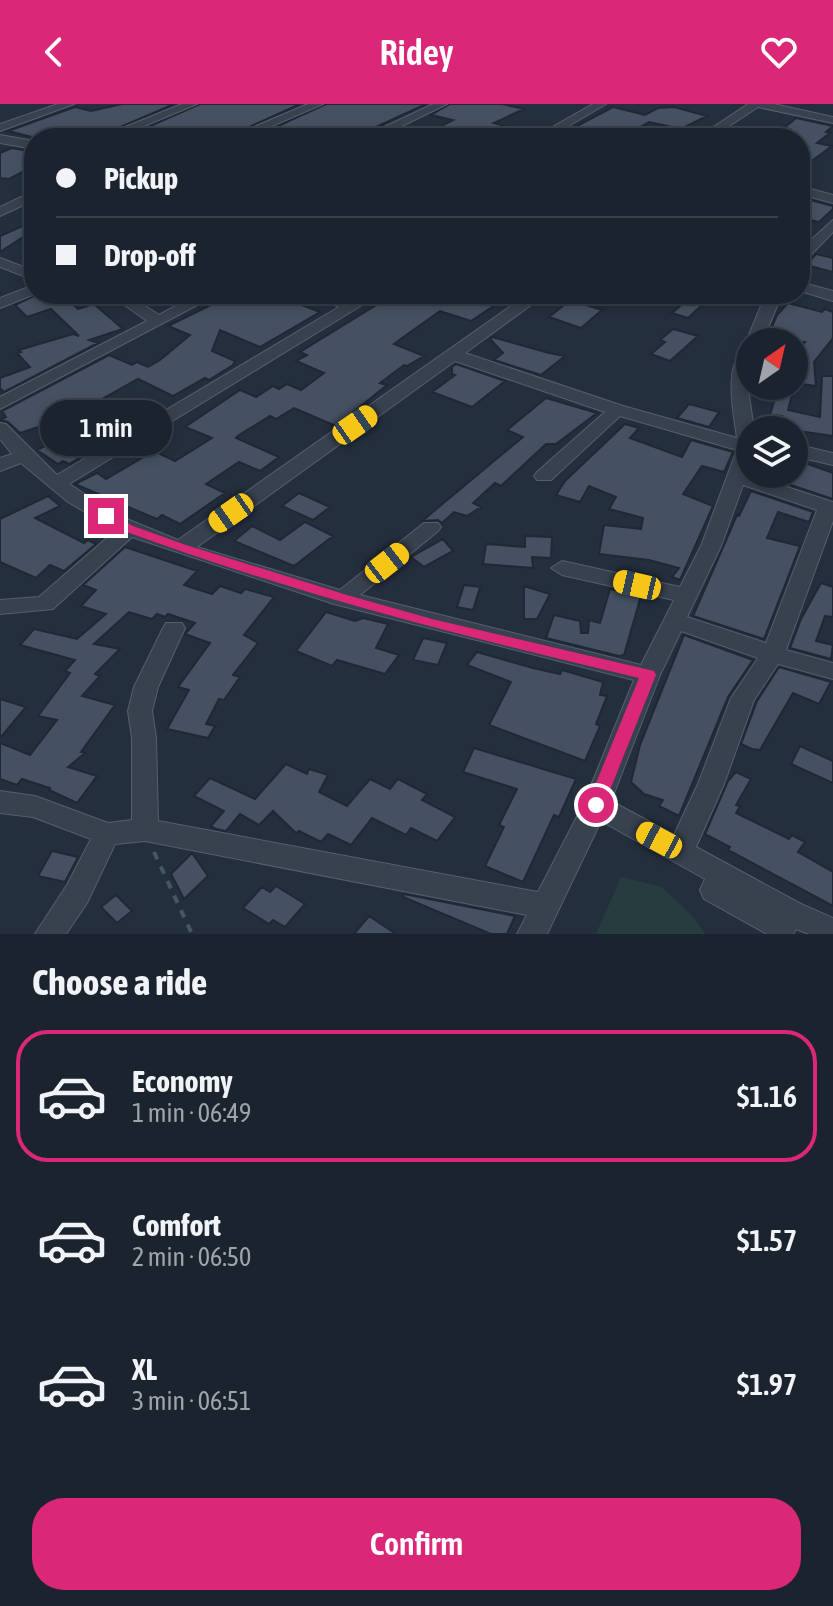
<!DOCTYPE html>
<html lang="en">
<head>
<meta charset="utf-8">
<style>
  :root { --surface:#1b232e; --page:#282f3a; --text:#f1f3f6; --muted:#a0a4aa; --line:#39404a; --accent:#db2777 }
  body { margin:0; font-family:"Asap Condensed",sans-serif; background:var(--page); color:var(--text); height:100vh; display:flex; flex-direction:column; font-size:30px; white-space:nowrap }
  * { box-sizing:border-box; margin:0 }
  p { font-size:26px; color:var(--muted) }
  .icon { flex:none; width:44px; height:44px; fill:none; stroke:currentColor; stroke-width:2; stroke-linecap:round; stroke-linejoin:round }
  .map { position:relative; height:830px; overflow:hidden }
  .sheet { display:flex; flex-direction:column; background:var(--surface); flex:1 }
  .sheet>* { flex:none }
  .guide { position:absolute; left:24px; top:24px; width:786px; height:176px; border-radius:32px; box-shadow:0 4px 12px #0003,0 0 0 2px var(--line); display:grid; align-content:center; height:176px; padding:0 32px; background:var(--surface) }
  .needle { width:52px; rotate:34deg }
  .tools { position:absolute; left:736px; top:224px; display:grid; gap:16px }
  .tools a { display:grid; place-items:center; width:72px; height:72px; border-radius:50%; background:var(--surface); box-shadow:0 4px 12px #0003,0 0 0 2px var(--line); font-size:40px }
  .end { position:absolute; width:36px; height:36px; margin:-18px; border:10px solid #db2777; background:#fff; box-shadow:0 0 0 4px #fff }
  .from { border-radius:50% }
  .bubble { position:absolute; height:56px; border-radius:28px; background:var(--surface); box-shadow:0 4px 12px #0003,0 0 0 2px var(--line); font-size:26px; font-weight:600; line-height:56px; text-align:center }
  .car { position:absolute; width:24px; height:48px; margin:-24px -12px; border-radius:10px; box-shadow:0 0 6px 2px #0007; background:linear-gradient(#f5c518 24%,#345 0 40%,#f5c518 0 76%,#345 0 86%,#f5c518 0) }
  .guide b { display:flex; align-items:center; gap:28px; height:76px; font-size:30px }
  .guide b+b { border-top:2px solid var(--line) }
  .guide i { width:20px; height:20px; background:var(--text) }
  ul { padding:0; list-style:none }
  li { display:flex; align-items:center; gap:24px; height:132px; margin:0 16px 12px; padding:0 16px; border:4px solid transparent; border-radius:32px }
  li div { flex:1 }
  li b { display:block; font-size:30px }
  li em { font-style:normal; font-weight:600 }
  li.current { border-color:var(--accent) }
  li>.icon { width:72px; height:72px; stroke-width:1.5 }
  h2 { padding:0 32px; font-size:36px; line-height:96px }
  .action { display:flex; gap:16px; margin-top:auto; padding:16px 32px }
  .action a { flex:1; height:92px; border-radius:32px; background:var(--accent); color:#fff; font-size:32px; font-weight:600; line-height:92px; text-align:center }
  header { display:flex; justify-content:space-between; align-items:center; height:104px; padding:0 32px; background:var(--accent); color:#fff; font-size:36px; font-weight:600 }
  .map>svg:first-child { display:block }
</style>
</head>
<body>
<header><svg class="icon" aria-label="back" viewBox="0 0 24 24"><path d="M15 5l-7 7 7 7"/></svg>Ridey<svg class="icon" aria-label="heart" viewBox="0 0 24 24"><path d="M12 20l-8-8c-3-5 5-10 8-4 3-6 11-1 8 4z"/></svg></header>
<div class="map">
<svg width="833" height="830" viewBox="0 0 833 830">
  <rect width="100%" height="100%" fill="#242f3e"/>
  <path fill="#263c3f" d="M621 773 662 783 694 814 705 830H596Z"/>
  <path fill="#455162" stroke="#1f2835" stroke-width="2" d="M122 0H174L95 34H36L8 27 75 3 91 7Z
    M200 0H300L225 34H123Z
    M326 0H426L352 34H252Z
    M450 0H502L524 5 494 19 533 30 530 34H451L429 28 453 16 431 11Z
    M613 3 645 11 658 4 674 3 707 12 681 25 649 18 621 34H554Z
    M796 14 833 22 826 28 830 29 817 39 832 42 809 59 800 57V34H775L789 25 784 24Z
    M12 44 34 48V62L9 75 0 74V49Z
    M810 96 833 102V105L819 118 802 114 805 111 800 110V104Z
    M34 117V126L0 148V132Z
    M816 150 833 154V168L806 161Z
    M38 190H61L78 205 94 200 123 225 89 236 98 239 4 288 0 284V274L30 263 17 249 21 248 19 246 73 230 79 232 51 205 27 213 15 201Z
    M233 190H300L289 196 320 208 260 243 220 226 212 247 235 257 233 261 209 276 205 274 173 292 138 275 104 294 108 296 103 299 138 317 122 326 98 313 94 305 20 329 8 318 0 316 6 313 2 307 109 251 132 261 137 258 148 263 160 256 190 231 168 222Z
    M410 190H512L471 217 440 207 402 234 394 240 424 252 407 262 404 261 380 279 387 281 336 322 294 304 276 315 270 312 239 331 236 334 279 353 260 367 239 358 206 380 225 389 180 420 162 411 157 415 147 411 75 380 97 369 106 375 154 347 175 357 212 334 185 323 240 286 256 293 273 282 279 285 287 280 301 286 324 269 296 257 307 251 300 248 391 192 403 196Z
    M694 190H714L688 214 672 209Z
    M570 196 602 206 581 224 549 213Z
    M788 199 822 208 825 205 833 208V234L814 258 816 282 794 279V250L805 238H766L776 226 771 225 777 211Z
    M673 225 698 232 670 257 651 250 665 238 660 236Z
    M492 233 549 249 565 252 541 271 494 256 503 249 490 235Z
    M456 260 505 277 472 303 432 288 455 271 452 270V263Z
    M822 272H833V332L778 324 782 312 770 311 778 284 793 287 788 306 820 313Z
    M546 294 597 309 556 340H546L501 382 495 379 473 399 481 403 467 412 454 408 442 419 438 416 422 417 523 333 507 326Z
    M689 300 719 308 709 323 677 314Z
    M625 320 639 324 630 334 682 353 691 336 733 348 724 368 702 362 683 390 713 402 680 476 672 473 679 464 649 456 599 450 604 421 641 425 643 414 609 405 616 393 589 382 580 398 556 391 565 377Z
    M67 330 96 344 69 360 63 357 58 360 37 346Z
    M794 355 833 369V395L758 370 780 376 787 370H794Z
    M751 387 813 408 809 418 778 408 767 434 800 442 764 535 693 512 737 411 739 412Z
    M299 389 330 403 313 416 282 402Z
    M48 392 60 402 35 414 84 439 88 436 96 440 64 467 50 461 36 474 0 458V415Z
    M305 418 333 432 294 462 234 437 252 422 280 436Z
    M525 432 552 433 551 454 532 453 533 464 483 460 486 440 525 443Z
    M443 435 453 447 424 463 411 453Z
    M125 443 197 467 184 481 212 490 220 482 241 489 245 485 274 493 244 531 258 539 233 571 240 573 224 596 219 595 206 620 215 622 208 634 167 625 189 586 178 583 210 539 185 530 195 519 168 510 165 513 157 510 152 515 129 508 94 540 120 545 95 570 100 572 82 592 115 601 81 648 85 649 68 663 97 672 77 699 49 686 50 684 22 675 17 681 0 675V639L30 651 57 616 38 612 70 569 65 567 75 556 20 541 34 525 77 535 106 510 81 502 96 486 83 481Z
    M821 479 833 483V513L825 512 816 537 833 541 831 555 790 544 801 515Z
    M464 481 480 483 473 506 457 503Z
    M524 482 550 490 537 515H524Z
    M610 485 641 492 624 551 619 552 546 534 554 511 580 517 581 529H588L589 516 600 519Z
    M326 508 355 517 363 514 388 520 376 544 399 551 385 570 337 556 332 562 296 547Z
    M684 531 753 556 728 593 679 712 659 702 663 696 644 690 631 678 640 641Z
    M423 534 447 539 438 561 413 556Z
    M477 548 533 564 560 570 562 566 603 578 600 591 607 592 596 620 600 622 585 657 489 621 511 578 467 561Z
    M779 563 831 578 819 600 793 589 760 646 752 645 741 640 757 597Z
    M0 595 26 603 0 634Z
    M800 642 833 657V679L791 660Z
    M474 644 576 675 559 713 554 711 523 778 485 762 504 723 499 721 517 685 463 668Z
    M286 660 307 670 309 665 328 671 319 688 347 702 370 675 390 685 398 675 427 690 422 696 455 713 437 737 411 724 406 731 372 714 351 741 328 730 321 738 299 727 296 729 273 707 259 721 240 710 226 727 216 725 211 722 224 707 194 692 210 674 255 695Z
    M736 668 751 675 736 701 740 702 736 709 789 735 792 731 805 738 798 748 833 768V802L728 746 730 743 705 730 728 677Z
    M52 747 78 753 65 778 38 772Z
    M192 749 208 772 184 795 171 770Z
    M276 782 305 800 285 823 273 816 269 820 243 804 262 783 270 788Z
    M404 790 515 812 507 830H491L403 793Z
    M116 791 132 807 117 819 101 803Z
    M369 812 396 830H354Z"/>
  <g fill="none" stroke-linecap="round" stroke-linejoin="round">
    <defs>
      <path id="minor" d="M58 0H74L0 27V20Z
        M182 0H197L115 34H98Z
        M308 0H323L244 34H228Z
        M433 0H447L377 34H361Z
        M593 0H606L548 34H533Z
        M748 0H774L833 13V19L758 3 711 34H697Z
        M0 31 34 37V45L0 39Z
        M800 82 833 91V99L800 90Z
        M34 87V96L0 112V103Z
        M833 116V128L805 157 800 158V146Z
        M0 154 34 167V176L0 163Z
        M800 178 833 187V197L800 187Z
        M34 181 35 190 0 204V194Z
        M109 190H127L159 211 198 190H218L0 305V293L147 217Z
        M309 190H331L350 197 361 190H380L69 380 117 411 178 436 528 190H546L465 249 623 302 737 334C734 312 721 252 750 243V269L747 278 754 326H750L747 370 833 398V417L786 546 833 559V575L778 560 754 596 724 680 696 743 801 800 833 814V830H809L796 825 793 830H767L704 795 700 786 705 775 601 717 547 830H517L527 811 145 737 115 740 87 799 66 830H35L67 781 91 735 33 713 0 709V687L35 692 108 719 132 716V634L128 607 134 583 163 524 166 519H182L185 524 158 583 152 607 156 634 158 717 538 788 583 701 634 576 334 500 132 433 53 505 0 510V496L39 493 116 426 68 398 21 359 0 367V354L12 350 0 335V319L6 320 57 371 339 203ZM455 257 605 308 537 368 534 372 537 376H551L620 312 737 346 701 442 680 483 562 457 551 464 562 471 674 496 641 561 360 491 438 427 441 423 438 419H424L340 486 197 443ZM743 381 817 406 766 539 687 513 721 442ZM681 527 758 554 731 594 698 680 674 731 611 697 660 571Z
        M766 190H782L762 238H750L748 241 746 238Z
        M794 340 833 349V361L794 352Z"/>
    </defs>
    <use href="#minor" stroke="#565f6c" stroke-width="2"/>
    <path stroke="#44595c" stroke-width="4" stroke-dasharray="8 8" stroke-linecap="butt" d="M154 748 192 830"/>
    <use href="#minor" fill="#38414e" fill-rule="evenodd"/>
  </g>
  <path fill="#db2777" d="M101 409H110L133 422 186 441 347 491 432 515 654 567 656 571 602 706 596 708 587 701 639 574C465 533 292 489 124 427L101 415Z"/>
</svg>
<div class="tools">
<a><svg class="needle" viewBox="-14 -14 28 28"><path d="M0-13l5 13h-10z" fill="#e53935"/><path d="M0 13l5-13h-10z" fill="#a0a4aa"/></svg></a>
<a><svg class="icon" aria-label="layers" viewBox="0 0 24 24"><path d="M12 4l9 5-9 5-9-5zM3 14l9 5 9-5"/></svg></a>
</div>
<i class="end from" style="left:596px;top:701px"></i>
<i class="end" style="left:106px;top:412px"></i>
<div class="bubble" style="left:40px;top:296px;width:132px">1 min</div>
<i class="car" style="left:355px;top:321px;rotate:55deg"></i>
<i class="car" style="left:231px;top:409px;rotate:235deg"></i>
<i class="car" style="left:387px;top:459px;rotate:52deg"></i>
<i class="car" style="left:637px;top:481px;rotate:283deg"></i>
<i class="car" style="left:659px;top:736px;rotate:298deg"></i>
<div class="guide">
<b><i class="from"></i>Pickup</b>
<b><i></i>Drop-off</b>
</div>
</div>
<section class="sheet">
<h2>Choose a ride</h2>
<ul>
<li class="current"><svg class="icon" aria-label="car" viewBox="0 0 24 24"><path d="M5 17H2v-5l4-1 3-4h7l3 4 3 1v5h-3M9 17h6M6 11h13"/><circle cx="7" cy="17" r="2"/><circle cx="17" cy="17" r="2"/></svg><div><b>Economy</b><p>1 min · 06:49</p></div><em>$1.16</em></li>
<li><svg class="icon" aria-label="car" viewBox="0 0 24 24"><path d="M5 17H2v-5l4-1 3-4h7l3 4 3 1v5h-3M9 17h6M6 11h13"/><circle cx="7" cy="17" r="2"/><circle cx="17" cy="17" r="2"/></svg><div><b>Comfort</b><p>2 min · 06:50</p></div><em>$1.57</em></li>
<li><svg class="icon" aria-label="car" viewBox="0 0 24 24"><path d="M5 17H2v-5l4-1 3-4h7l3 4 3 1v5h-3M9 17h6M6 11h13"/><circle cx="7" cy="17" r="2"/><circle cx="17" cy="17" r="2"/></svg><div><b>XL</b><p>3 min · 06:51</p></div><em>$1.97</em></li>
</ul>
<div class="action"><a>Confirm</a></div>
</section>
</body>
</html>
